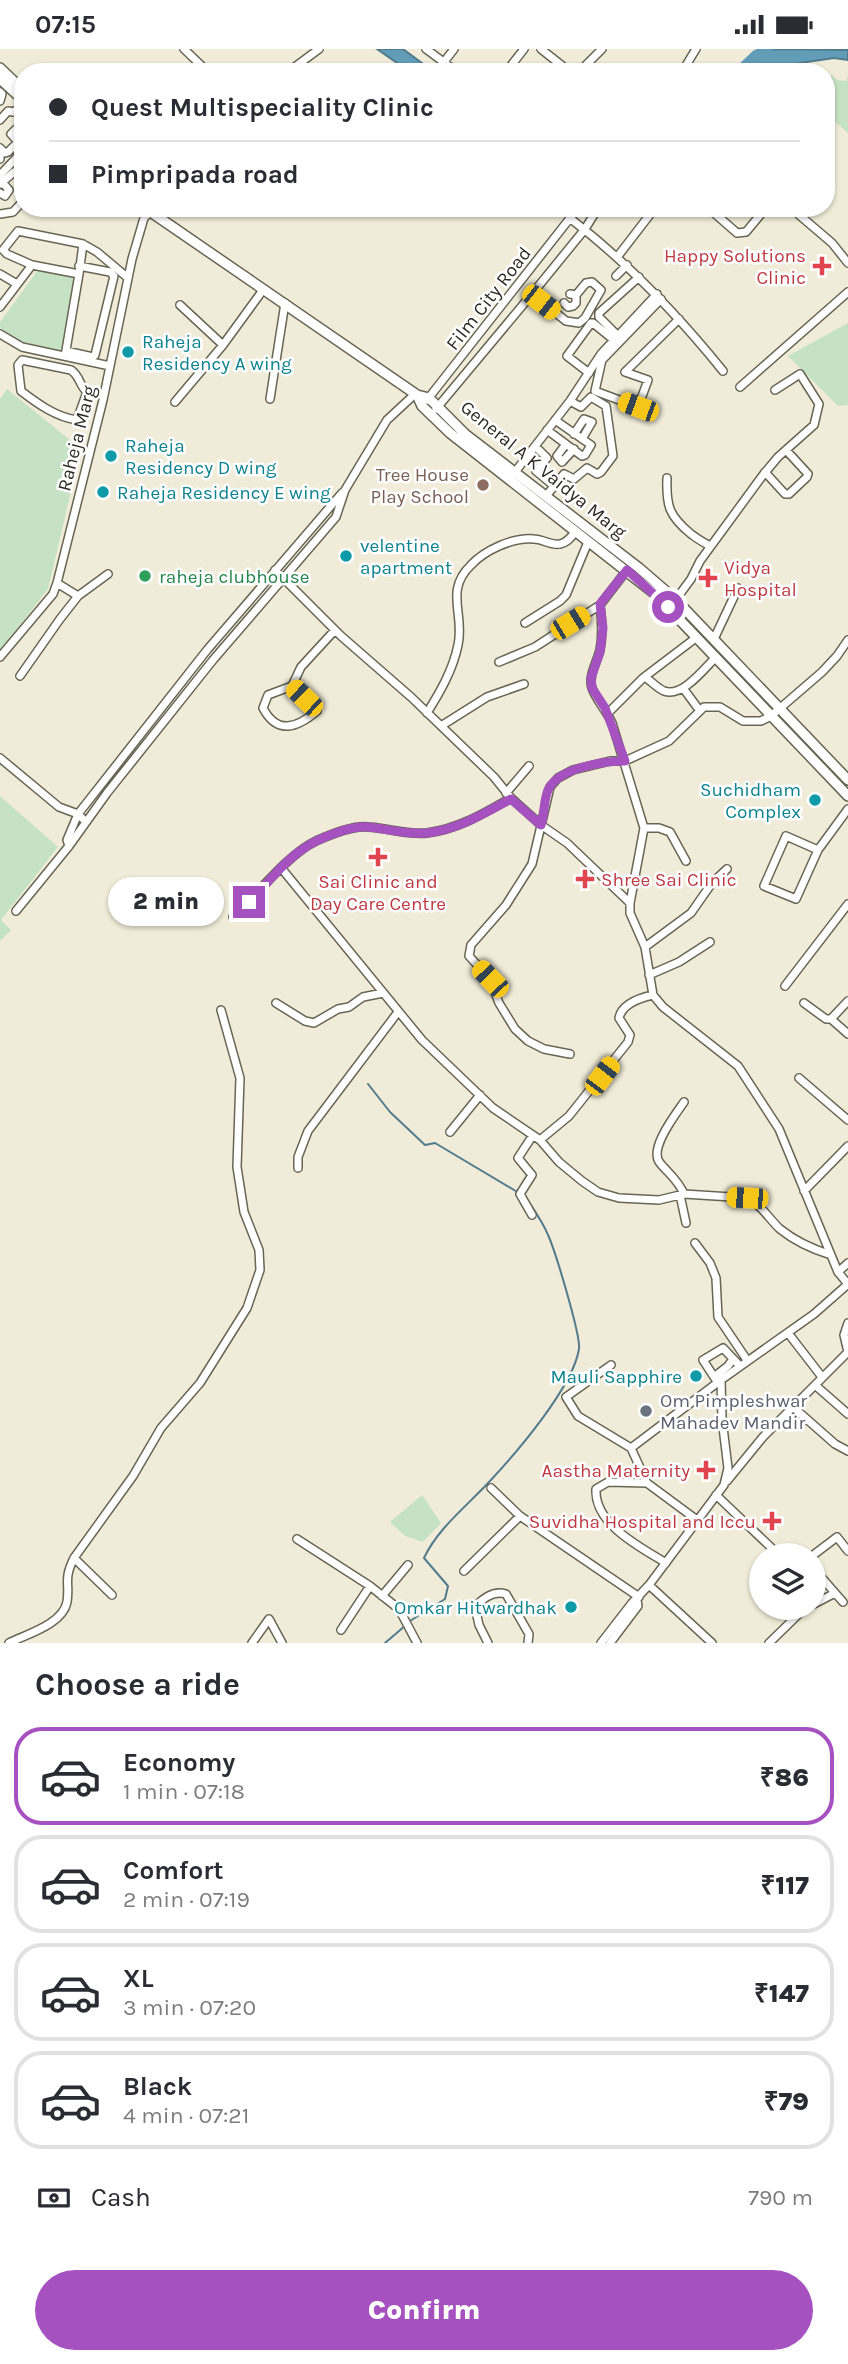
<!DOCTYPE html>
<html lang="en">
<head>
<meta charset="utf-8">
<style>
  :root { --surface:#fff; --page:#f2f2f3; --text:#2b2b33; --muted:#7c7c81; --line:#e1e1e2; --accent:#a551c0 }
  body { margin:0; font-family:Karla,sans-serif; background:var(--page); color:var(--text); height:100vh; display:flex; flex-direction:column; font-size:26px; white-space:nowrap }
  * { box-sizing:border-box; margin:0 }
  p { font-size:23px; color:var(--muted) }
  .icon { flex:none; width:38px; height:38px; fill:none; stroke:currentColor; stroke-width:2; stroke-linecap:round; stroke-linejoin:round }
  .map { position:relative; height:1594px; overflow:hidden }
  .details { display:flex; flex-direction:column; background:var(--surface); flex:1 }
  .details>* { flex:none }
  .hud { position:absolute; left:14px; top:14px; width:821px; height:154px; border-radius:28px; box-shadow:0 2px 5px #0004; display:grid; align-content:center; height:154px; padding:0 35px; background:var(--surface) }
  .controls { position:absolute; left:749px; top:1494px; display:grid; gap:14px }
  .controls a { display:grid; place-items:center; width:77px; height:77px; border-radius:50%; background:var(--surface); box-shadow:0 2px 5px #0004; font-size:35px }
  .end { position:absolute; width:32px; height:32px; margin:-16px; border:9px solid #a551c0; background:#fff; box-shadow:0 0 0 4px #fff }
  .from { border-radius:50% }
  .bubble { position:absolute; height:49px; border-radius:24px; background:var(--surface); box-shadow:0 2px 5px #0004; font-size:23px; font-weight:800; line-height:49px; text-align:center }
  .car { position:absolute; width:21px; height:42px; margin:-21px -10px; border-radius:9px; box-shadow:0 0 5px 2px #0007; background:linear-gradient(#f5c518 24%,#345 0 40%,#f5c518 0 76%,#345 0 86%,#f5c518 0) }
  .hud b { display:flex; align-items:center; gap:24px; height:66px; font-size:26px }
  .hud b+b { border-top:2px solid var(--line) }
  .hud i { width:18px; height:18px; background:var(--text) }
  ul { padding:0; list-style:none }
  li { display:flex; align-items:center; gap:21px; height:98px; margin:0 14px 10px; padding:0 21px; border:4px solid var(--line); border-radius:28px }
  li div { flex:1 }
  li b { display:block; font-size:26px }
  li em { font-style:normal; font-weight:800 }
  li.current { border-color:var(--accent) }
  li>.icon { width:63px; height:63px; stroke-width:1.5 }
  h2 { padding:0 35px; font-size:32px; line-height:84px }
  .pay { display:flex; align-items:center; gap:18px; height:77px; padding:0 35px; font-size:26px }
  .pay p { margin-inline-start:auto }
  .button { display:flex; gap:14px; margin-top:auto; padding:14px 35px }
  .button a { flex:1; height:80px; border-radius:42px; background:var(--accent); color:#fff; font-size:28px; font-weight:800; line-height:80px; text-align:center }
  .status { display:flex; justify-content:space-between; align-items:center; height:49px; padding:0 35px; background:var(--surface); direction:ltr }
  .status svg { height:19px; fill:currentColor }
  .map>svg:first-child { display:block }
</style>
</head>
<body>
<div class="status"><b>07:15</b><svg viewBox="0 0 49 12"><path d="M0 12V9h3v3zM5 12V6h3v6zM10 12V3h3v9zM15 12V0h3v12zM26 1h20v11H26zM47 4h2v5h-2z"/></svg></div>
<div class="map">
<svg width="848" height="1594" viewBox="0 0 848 1594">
  <rect width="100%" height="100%" fill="#f0ecd9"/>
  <path fill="#c6e2c4" d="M832 26 837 31 846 32 848 27V84L826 65V51L831 45 826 40V33Z
    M43 214 79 225 62 302 15 291 0 279V273Z
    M848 274V356L838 357 788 307Z
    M7 340 81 400 48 540 0 602V350Z
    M0 747 58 798 1 871 11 881 0 892Z
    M422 1446 441 1474 423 1493 405 1487 390 1473Z"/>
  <path fill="#629db8" stroke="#527b8c" stroke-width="2" d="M377 0H403L434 23H410Z
    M776 0 848 1V11L834 9 773 18 765 23H734L767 3Z"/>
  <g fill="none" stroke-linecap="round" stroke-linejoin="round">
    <path stroke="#527b8c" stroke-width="2" d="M368 1035 390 1063 425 1096 435 1094 519 1144
      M410 1572 445 1550 448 1537 424 1509C438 1479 467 1457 490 1432 517 1403 573 1338 579 1300 581 1287 555 1201 548 1186 543 1173 534 1161 526 1149
      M385 1594 406 1576"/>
    <path stroke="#629db8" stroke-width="10" d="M738 23 756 6 768 0"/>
    <defs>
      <path id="minor" d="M184 0 208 23
        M426 0 457 23
        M541 0 570 23
        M444 13 454 0
        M288 23 319 0
        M506 23 524 0
        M579 23 602 0
        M682 23 696 0
        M0 43 2 45 0 52
        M0 71 8 62 13 63 18 60 23 64
        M18 93 11 85 16 80 23 86
        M0 99 5 104 8 103 23 88
        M0 108V110
        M23 108 18 116 23 120
        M0 126 23 102
        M0 135 14 123 23 131
        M0 144 5 147 9 141 2 133
        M713 159V163L737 184 746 183 766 159
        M791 159 832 194 848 214
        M0 165 13 163 23 152
        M571 170C628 214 677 265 723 322
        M618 207 655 159
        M32 216 7 205 3 201 18 182 83 195 97 203 128 229
        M0 225 17 235
        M616 227 627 216
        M532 245 566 272 579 274 585 269 601 241 592 233 586 234 576 246 570 245
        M661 250 602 311 595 342 638 358 648 331 625 323 679 270
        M564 254 568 258 573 257 576 254V246
        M180 256 223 296
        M0 258 32 216 79 225 83 195
        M0 285 22 298 110 317
        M618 287 599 268V264L639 228
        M66 302 93 308 95 306 114 227 110 223 79 217
        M65 307 79 225
        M22 311 71 321C80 327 79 336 87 343L77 371C56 368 38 355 21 342L18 316Z
        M589 324 567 307 591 274H593L614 291
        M740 338 848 243
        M270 350 285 254
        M427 351 578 159
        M175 353 223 296 263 241
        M436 360 532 245 585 180 598 159
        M547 381 582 407 585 406 591 396 555 371
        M574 385 584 370 592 373 582 390
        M566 395 557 407 562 413 574 400
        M539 401 547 409 536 422 554 437
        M515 423 570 352 601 305 657 245
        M765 423 785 445H789L807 428 808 425 786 401
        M667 429C666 457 669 467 691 485 698 490 703 494 711 497
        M546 447 564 425 574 430 587 419 597 425 601 423 613 407 606 357 591 348 581 358 570 352
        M275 521 341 587 411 648 494 728 511 749 541 776 567 794 630 854
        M57 534 78 547 108 525
        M674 553 691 530 700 512 763 426 778 408 814 376 819 355 800 325 775 341
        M600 556C602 571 603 585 600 601 597 613 588 627 592 639 596 651 607 662 612 674L644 779 630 854V864L645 898 653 946 663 958 738 1017 779 1080 838 1223 848 1235 814 1265 721 1331 722 1370 728 1419 724 1436 649 1536 632 1554 601 1594
        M525 574 560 552 566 546 588 493
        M714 590 738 539
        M0 608 53 545 57 534 103 351 132 210 144 169 150 163
        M499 613 535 598 600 556 627 521
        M20 627 60 570 78 547
        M645 628C651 632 657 639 664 642 682 649 704 620 716 608
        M292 637 268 646 263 659C277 686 297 679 317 662L292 637 301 618 335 581
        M683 639 700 662
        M427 664C440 643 453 621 458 596 465 565 444 542 471 516 485 501 513 488 534 490 542 490 552 497 560 495 567 494 571 488 576 482
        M608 664 643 629 697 588
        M441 677 487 648 524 635
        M0 709 59 758 78 765 86 773
        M506 744 529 717
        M644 779H659L670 783 686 812
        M69 797 67 791 78 765 207 601 342 444
        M818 801 786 787 764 837 796 850 818 801 848 760
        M282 820 422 991 493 1059 540 1091 559 1113 582 1132 598 1143 619 1149 659 1151 684 1145 747 1149C761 1155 769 1170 780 1180 796 1193 812 1200 831 1206
        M16 862 69 797 107 744 213 611 336 468 345 441 387 371 415 345
        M233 868C257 846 288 805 316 792 330 786 353 776 368 778 388 779 406 786 427 784 458 780 483 765 511 749
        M645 898 691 864 712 834 727 820
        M649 926 679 913 710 893
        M785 937 848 855
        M276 954 305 972 314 974 338 960 349 958 363 948 383 944
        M804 954 826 970H831L848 952
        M831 970 848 985
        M570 1005 544 1000 528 992 515 980 499 954 490 930 469 907 471 896 506 856 532 815 550 738 558 729 573 721 610 712H625L669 692 704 658H720L743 672H761L771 667 822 623 837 607 848 591
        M799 1029 848 1071
        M684 1053C676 1065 648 1100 660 1114 669 1125 678 1131 684 1145
        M450 1083 480 1046
        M540 1091 569 1067 628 993 630 986 619 969C622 955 639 949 653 946
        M298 1119V1108L308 1082 398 963
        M804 1142 848 1097
        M680 1146 686 1174
        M532 1166 520 1145 532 1126 518 1109 533 1086
        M695 1194 710 1214 716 1229 718 1268 747 1311
        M838 1223 848 1214
        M788 1284 822 1328
        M848 1303 844 1286 848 1274
        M611 1316 566 1348 578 1367 631 1399 647 1434 697 1471
        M714 1328 728 1317 733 1310
        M718 1334 703 1311 723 1299 740 1317
        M815 1336 848 1365
        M793 1358 835 1395 848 1402
        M631 1399 721 1331
        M727 1432 763 1388 848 1303
        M647 1434 608 1433 596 1440C594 1475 640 1498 666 1514
        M491 1439 520 1467 639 1548
        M716 1446 780 1507
        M297 1490 370 1537 399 1560 417 1594
        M812 1507 837 1488 848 1502
        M74 1509 112 1546
        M464 1522 520 1467
        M814 1524 822 1529 843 1553
        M649 1536 712 1594
        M382 1547 408 1516
        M814 1555 835 1544
        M341 1581 370 1537
        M9 1594C27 1585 63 1575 67 1553 70 1534 63 1531 74 1509L133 1427 161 1379 200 1334 247 1259 260 1221 259 1201 244 1163 237 1118 240 1029 221 961
        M252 1594 269 1570 282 1594
        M488 1594 479 1576 475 1558C483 1549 494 1541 506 1545L529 1585 528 1594
        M610 1594 638 1557 637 1551
        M769 1594 805 1559"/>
      <path id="major" d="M0 19 23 41
        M0 30 23 51
        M145 159 417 346 429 349 465 385 639 519 676 551 848 731
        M417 346 422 357 450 384 654 544 848 747"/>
    </defs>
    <use href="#minor" stroke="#686554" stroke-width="10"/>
    <use href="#major" stroke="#686554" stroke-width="12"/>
    <use href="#minor" stroke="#fff" stroke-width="7"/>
    <use href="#major" stroke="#fff" stroke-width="9"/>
  </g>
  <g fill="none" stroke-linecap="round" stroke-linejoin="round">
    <path stroke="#a551c0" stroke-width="9" d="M249 853C266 836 283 813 303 800 316 790 352 776 368 778 388 780 406 786 427 784 459 780 483 765 511 750L541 776C545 765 543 750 549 739 560 719 604 712 625 712L605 659 592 639 591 629 600 603 603 579 600 555 627 521 668 558"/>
  </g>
  <g fill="#e0444e" stroke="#fff" stroke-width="2.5">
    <path d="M818.5 206.5h7v7h7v7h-7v7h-7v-7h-7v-7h7z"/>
    <path d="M704.5 518.5h7v7h7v7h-7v7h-7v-7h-7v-7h7z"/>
    <path d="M374.5 797.5h7v7h7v7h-7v7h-7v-7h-7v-7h7z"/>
    <path d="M581.5 819.5h7v7h7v7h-7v7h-7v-7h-7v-7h7z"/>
    <path d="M702.5 1410.5h7v7h7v7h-7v7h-7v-7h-7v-7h7z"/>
    <path d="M768.5 1461.5h7v7h7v7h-7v7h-7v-7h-7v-7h7z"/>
  </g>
  <g fill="#0f9aa8" stroke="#fff" stroke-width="2.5">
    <circle cx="128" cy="303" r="7"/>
    <circle cx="111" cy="407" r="7"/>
    <circle cx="103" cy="443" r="7"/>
    <circle cx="346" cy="507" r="7"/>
    <circle cx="815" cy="751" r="7"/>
    <circle cx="696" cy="1327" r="7"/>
    <circle cx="571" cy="1558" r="7"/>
  </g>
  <circle fill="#8d6e63" stroke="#fff" stroke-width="2.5" cx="483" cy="436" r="7"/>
  <circle fill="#2e9e5b" stroke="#fff" stroke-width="2.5" cx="145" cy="527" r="7"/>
  <circle fill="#6b7280" stroke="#fff" stroke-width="2.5" cx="646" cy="1362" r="7"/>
  <g text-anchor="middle" stroke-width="5" stroke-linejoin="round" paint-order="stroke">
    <g font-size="19" fill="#be3a42" stroke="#fff" text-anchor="end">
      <text x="806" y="213">Happy Solutions<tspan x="806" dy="22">Clinic</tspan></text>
      <text x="724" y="525" text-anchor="start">Vidya<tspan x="724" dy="22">Hospital</tspan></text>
      <text x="601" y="837" text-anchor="start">Shree Sai Clinic</text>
      <text x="378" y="839" text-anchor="middle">Sai Clinic and<tspan x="378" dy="22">Day Care Centre</tspan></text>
      <text x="690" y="1428">Aastha Maternity</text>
      <text x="756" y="1479">Suvidha Hospital and Iccu</text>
    </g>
    <g font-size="19" fill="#2d2b24" stroke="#fff">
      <text transform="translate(488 249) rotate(-52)" y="7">Film City Road</text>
      <text transform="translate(76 389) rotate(-76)" y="7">Raheja Marg</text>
      <text transform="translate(544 420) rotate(39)" y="7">General A K Vaidya Marg</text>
    </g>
    <g font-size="19" fill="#0d838f" stroke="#fff" text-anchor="start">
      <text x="142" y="299">Raheja<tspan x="142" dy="22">Residency A wing</tspan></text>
      <text x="125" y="403">Raheja<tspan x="125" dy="22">Residency D wing</tspan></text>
      <text x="117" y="450">Raheja Residency E wing</text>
      <text x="360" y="503">velentine<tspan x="360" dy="22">apartment</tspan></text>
      <text x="801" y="747" text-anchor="end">Suchidham<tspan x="801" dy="22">Complex</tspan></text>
      <text x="682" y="1334" text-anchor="end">Mauli Sapphire</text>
      <text x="557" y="1565" text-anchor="end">Omkar Hitwardhak</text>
    </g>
    <g font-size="19" fill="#785e54" stroke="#fff" text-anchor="end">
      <text x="469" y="432">Tree House<tspan x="469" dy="22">Play School</tspan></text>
    </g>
    <g font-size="19" fill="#27864d" stroke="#fff" text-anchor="start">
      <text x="159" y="534">raheja clubhouse</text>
    </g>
    <g font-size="19" fill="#5b616d" stroke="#fff" text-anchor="start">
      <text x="660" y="1358">Om Pimpleshwar<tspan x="660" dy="22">Mahadev Mandir</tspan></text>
    </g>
  </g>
</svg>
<div class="controls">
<a><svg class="icon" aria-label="layers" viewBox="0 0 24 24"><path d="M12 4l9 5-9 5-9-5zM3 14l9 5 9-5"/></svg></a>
</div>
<i class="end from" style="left:668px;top:558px"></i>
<i class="end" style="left:249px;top:853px"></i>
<div class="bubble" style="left:108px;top:828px;width:116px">2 min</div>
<i class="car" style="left:541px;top:253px;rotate:128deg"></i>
<i class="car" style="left:638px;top:358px;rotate:290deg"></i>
<i class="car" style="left:570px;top:574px;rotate:59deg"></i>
<i class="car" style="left:304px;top:649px;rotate:314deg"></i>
<i class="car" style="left:490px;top:930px;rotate:316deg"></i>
<i class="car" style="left:602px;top:1027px;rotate:37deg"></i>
<i class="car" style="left:747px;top:1149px;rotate:273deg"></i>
<div class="hud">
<b><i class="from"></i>Quest Multispeciality Clinic</b>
<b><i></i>Pimpripada road</b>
</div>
</div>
<section class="details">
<h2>Choose a ride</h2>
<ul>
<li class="current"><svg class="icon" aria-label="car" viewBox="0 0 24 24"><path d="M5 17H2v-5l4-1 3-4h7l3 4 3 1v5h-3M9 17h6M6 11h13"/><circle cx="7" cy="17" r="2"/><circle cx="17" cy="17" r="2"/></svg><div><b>Economy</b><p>1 min · 07:18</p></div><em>₹86</em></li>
<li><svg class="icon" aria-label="car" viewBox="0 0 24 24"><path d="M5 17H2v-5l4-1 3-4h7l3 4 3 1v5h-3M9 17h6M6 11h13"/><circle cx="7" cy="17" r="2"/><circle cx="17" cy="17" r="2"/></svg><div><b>Comfort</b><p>2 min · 07:19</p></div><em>₹117</em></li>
<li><svg class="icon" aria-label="car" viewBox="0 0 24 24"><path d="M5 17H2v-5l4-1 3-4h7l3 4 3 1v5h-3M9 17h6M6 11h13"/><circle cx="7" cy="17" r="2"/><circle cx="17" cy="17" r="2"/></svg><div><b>XL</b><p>3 min · 07:20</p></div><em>₹147</em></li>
<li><svg class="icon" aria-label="car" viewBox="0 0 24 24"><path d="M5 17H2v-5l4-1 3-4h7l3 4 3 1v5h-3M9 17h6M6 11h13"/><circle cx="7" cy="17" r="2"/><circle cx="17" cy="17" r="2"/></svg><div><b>Black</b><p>4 min · 07:21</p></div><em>₹79</em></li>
</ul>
<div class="pay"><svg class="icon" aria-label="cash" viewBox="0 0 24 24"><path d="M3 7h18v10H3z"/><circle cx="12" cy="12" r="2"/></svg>Cash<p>790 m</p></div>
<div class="button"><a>Confirm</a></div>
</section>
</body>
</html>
